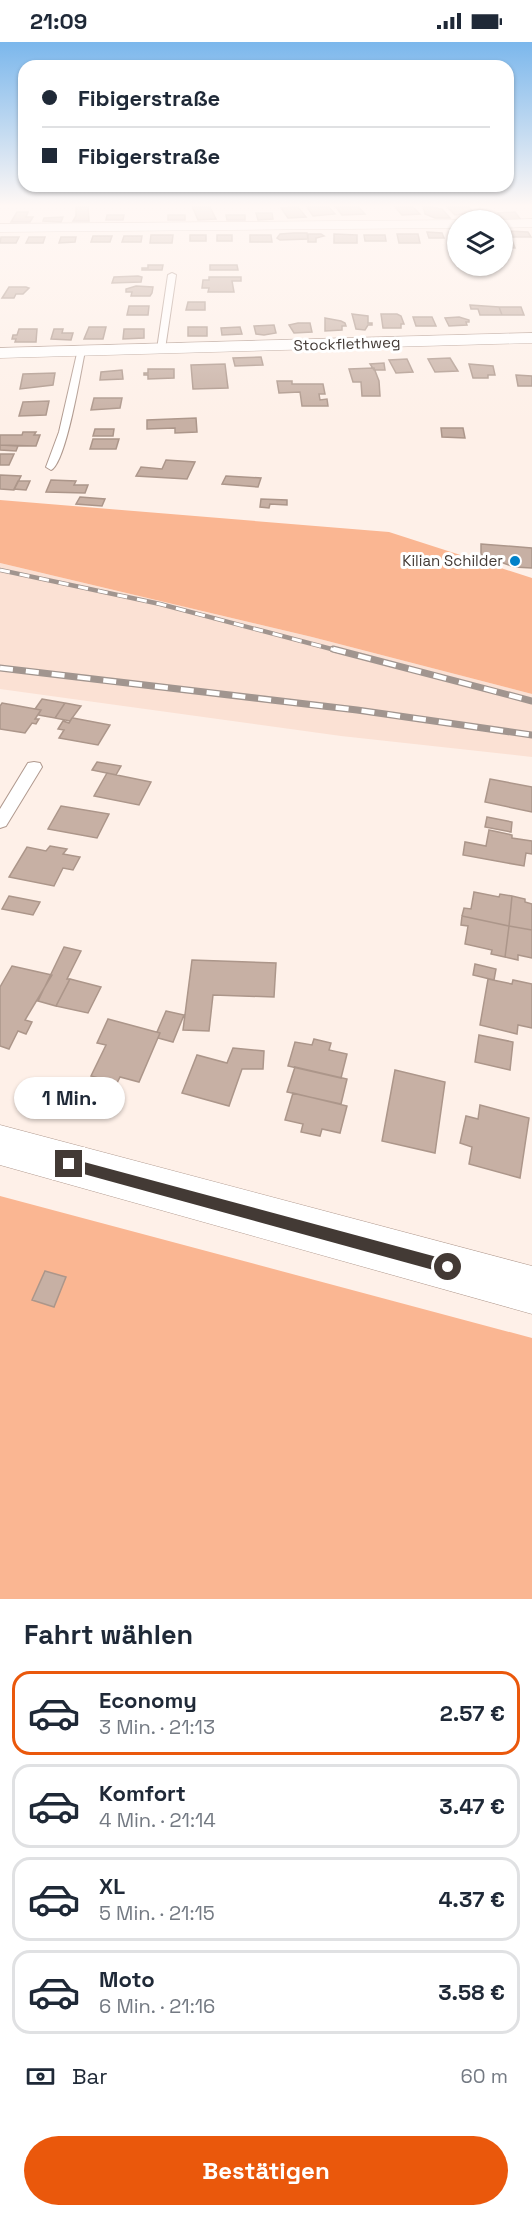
<!DOCTYPE html>
<html lang="de">
<head>
<meta charset="utf-8">
<style>
  :root { --surface:#fff; --page:#f2f2f3; --text:#1f2937; --muted:#747a83; --line:#e0e1e3; --accent:#ea580c }
  body { margin:0; font-family:"Space Grotesk",sans-serif; background:var(--page); color:var(--text); height:100vh; display:flex; flex-direction:column; font-size:22px; white-space:nowrap }
  * { box-sizing:border-box; margin:0 }
  p { font-size:20px; color:var(--muted) }
  .icon { flex:none; width:33px; height:33px; fill:none; stroke:currentColor; stroke-width:2; stroke-linecap:round; stroke-linejoin:round }
  .map { position:relative; height:1557px; overflow:hidden }
  .drawer { display:flex; flex-direction:column; background:var(--surface); flex:1 }
  .drawer>* { flex:none }
  .hud { position:absolute; left:18px; top:18px; width:496px; height:132px; border-radius:18px; box-shadow:0 2px 4px #0004; display:grid; align-content:center; height:132px; padding:0 24px; background:var(--surface) }
  .fabs { position:absolute; left:447px; top:168px; display:grid; gap:12px }
  .fabs a { display:grid; place-items:center; width:66px; height:66px; border-radius:50%; background:var(--surface); box-shadow:0 2px 4px #0004; font-size:30px }
  .end { position:absolute; width:27px; height:27px; margin:-14px; border:8px solid #433a35; background:#fff; box-shadow:0 0 0 3px #fff }
  .from { border-radius:50% }
  .bubble { position:absolute; height:42px; border-radius:21px; background:var(--surface); box-shadow:0 2px 4px #0004; font-size:20px; font-weight:700; line-height:42px; text-align:center }
  .hud b { display:flex; align-items:center; gap:21px; height:57px; font-size:22px }
  .hud b+b { border-top:2px solid var(--line) }
  .hud i { width:15px; height:15px; background:var(--text) }
  ul { padding:0; list-style:none }
  li { display:flex; align-items:center; gap:18px; height:84px; margin:0 12px 9px; padding:0 12px; border:3px solid var(--line); border-radius:18px }
  li div { flex:1 }
  li b { display:block; font-size:22px }
  li em { font-style:normal; font-weight:700 }
  li.selected { border-color:var(--accent) }
  li>.icon { width:54px; height:54px; stroke-width:1.5 }
  h2 { padding:0 24px; font-size:27px; line-height:72px }
  .pay { display:flex; align-items:center; gap:15px; height:66px; padding:0 24px; font-size:22px }
  .pay p { margin-inline-start:auto }
  .primary-button { display:flex; gap:12px; margin-top:auto; padding:12px 24px }
  .primary-button a { flex:1; height:69px; border-radius:36px; background:var(--accent); color:#fff; font-size:24px; font-weight:700; line-height:69px; text-align:center }
  .status { display:flex; justify-content:space-between; align-items:center; height:42px; padding:0 30px; background:var(--surface); direction:ltr }
  .status svg { height:16px; fill:currentColor }
  .map>svg:first-child { display:block }
</style>
</head>
<body>
<div class="status"><b>21:09</b><svg viewBox="0 0 49 12"><path d="M0 12V9h3v3zM5 12V6h3v6zM10 12V3h3v9zM15 12V0h3v12zM26 1h20v11H26zM47 4h2v5h-2z"/></svg></div>
<div class="map">
<svg width="532" height="1557" viewBox="0 0 532 1557">
  <rect width="100%" height="100%" fill="#fef0e8"/>
  <path fill="#fbe1d4" d="M0 521 312 595 532 652V715L341 694 0 647Z"/>
  <path fill="#fab692" d="M0 458 389 490 532 536V652L312 595 0 521Z
    M0 1154 532 1296V1557H0Z"/>
  <path fill="#c7b0a4" stroke="#ac968a" stroke-width="1.5" d="M209 163 216 177 198 178 192 164Z
    M357 163 365 172 342 173 335 164Z
    M88 164 89 179H73L76 174V165Z
    M328 164 335 172 313 174 307 165Z
    M412 164 420 172 402 173 395 165Z
    M423 164 442 167 450 176H435L425 172Z
    M467 164 474 170 455 173 447 165Z
    M298 165 306 175 288 176 281 166Z
    M17 170H28L26 175H33L30 180H11Z
    M515 170 521 178H504L498 171Z
    M256 171H272L273 177 258 178Z
    M107 173H124L123 178H106Z
    M168 173H185V178H168Z
    M226 173H245V178H227Z
    M63 175 61 180 43 179 44 176Z
    M509 189 528 190 531 195H512Z
    M427 190 442 191 444 196H429Z
    M294 191H307L308 197 280 198 277 196 280 192Z
    M308 192H321L324 194 316 196V200H308Z
    M334 192 357 193V201H334Z
    M397 192H418L420 201H399Z
    M151 193H173L172 201H150Z
    M190 193H206V199H190Z
    M217 193H232V199H217Z
    M250 193H271L272 200H250Z
    M364 193H385L386 199H365Z
    M93 194H112L110 200H91Z
    M124 194H142L141 200H122Z
    M1 195H19L16 201H0Z
    M29 195H45L43 201H26Z
    M61 195H76L75 200 59 201Z
    M502 197 512 198 515 206 502 205Z
    M148 223H163L162 228H142V226H148Z
    M210 223H237L238 228H210Z
    M138 234 142 235 141 240 112 241 114 235Z
    M209 235H241V239H232L234 250H208L209 246H202L203 238H209Z
    M136 244 153 245 152 251 150 254H131L132 250H126V247Z
    M9 245H26L29 246 23 252H16L14 256H2Z
    M188 260H205V268H186Z
    M470 263 499 265 502 273H480L478 267H471Z
    M129 264H149L148 273H127Z
    M499 265H521L524 273H502Z
    M352 272 368 274V281H372V283H368L365 288 356 287Z
    M381 272H397L401 274 404 282H401V286H383Z
    M413 275H432L436 284H416Z
    M459 275 469 278V280H466L467 283 449 284 445 276Z
    M325 276 341 279 345 281 346 284H342V288L325 289Z
    M298 281H310L312 290 294 291 289 283Z
    M274 283 276 291 264 293 256 292 254 284Z
    M89 285H106L103 297H84Z
    M188 285H207V294H188Z
    M240 285 242 292 222 293 221 286Z
    M19 287H37L36 300H15L16 297H12L13 293H17Z
    M54 287H63L62 291H73L71 298 51 297Z
    M124 287H144V296L123 297Z
    M261 315 263 323 235 324 233 316Z
    M450 316 458 329 435 330 428 317Z
    M407 317 413 330 396 331 389 318Z
    M384 321 385 328H374L370 322Z
    M225 322 228 346 193 347 191 323Z
    M469 322 493 324 495 333H488V336H473Z
    M374 326 379 339 380 354H362L361 340H353L349 327Z
    M148 327H174V336L148 337V333H144V331H148Z
    M122 328 123 337 100 338 101 330Z
    M55 331 53 343 20 347 23 332Z
    M516 333 532 334V344H518Z
    M277 339H292V342H323L325 352H319L320 358 327 357 328 364H302L300 350 279 351Z
    M94 356H122L120 366 91 368Z
    M49 359 46 373 19 374 23 360Z
    M196 376 197 390 175 391V386L147 387V378Z
    M441 386H463L465 396 442 395Z
    M95 387H114L113 394H93Z
    M23 390H36L34 393H40L36 404 0 403V393H22Z
    M93 397H119L116 407H90Z
    M0 403 18 404 16 409 0 408Z
    M0 412H14L9 423H0Z
    M166 418 195 420 187 437 136 434 141 425 162 427Z
    M0 433 21 434 14 448 0 447Z
    M226 434 261 436 258 445 222 442Z
    M51 438 76 439 74 443H88L85 451 46 450Z
    M18 439H30L26 448 14 447Z
    M80 455 105 457 102 464 76 462Z
    M261 457 287 458V463L270 462 269 466 260 465Z
    M481 502 532 506V526L514 525 481 513Z
    M42 657 65 661 55 676 38 673 41 668 35 667Z
    M2 661 41 668 35 677H39L36 682 32 681 25 691 0 687V664Z
    M65 661 81 664 70 679 55 676Z
    M72 676H73L110 683 98 703 59 696 64 688 58 687 63 679 69 681Z
    M97 720 121 724 116 733 92 728Z
    M107 731 151 740 139 763 94 754Z
    M490 737 532 745V770L485 760Z
    M61 764 109 772 97 796 48 787Z
    M487 775 512 780 511 790 485 785Z
    M489 788 512 793V796L532 799V812L526 811 524 824 463 813 465 800 486 804Z
    M50 804 67 807 63 812 80 815 73 828 63 826 54 844 9 835 27 805 46 809Z
    M474 850 499 855 500 852 512 854 509 884 462 874 464 866 471 867Z
    M9 854 40 860 33 873 2 867Z
    M512 854 525 857V860L532 862V888L509 884Z
    M462 874 509 884 505 915 491 912 492 908 465 902 468 884 461 883Z
    M509 884 532 888V916L518 913V918L505 915Z
    M64 905 81 909 67 937H70L56 964 38 959Z
    M192 918 276 921 274 955 213 953 209 989 183 988Z
    M475 922 496 927 494 938 473 933Z
    M12 924 52 933 25 978 32 980 26 992 18 989 9 1007 0 1004V945Z
    M70 937 101 945 88 971 56 964Z
    M488 937 512 942 513 938 532 942V986L518 983 517 992 480 983Z
    M166 969 184 973 173 1000 158 996 160 991 157 990Z
    M108 977 160 991 139 1040 120 1035 117 1041 91 1034 106 1003 97 1001Z
    M479 993 513 1000 510 1028 475 1020Z
    M314 997 331 1001 329 1008 347 1012 341 1036 288 1024 295 1000 312 1003Z
    M233 1006 264 1009 263 1027H242L229 1064 182 1051 197 1013 227 1021Z
    M295 1025 347 1037 341 1062 287 1050Z
    M395 1028 445 1040 435 1111 382 1099Z
    M293 1051 347 1064 340 1091 322 1087 320 1094 301 1090 303 1082 285 1078Z
    M480 1063 529 1076 520 1136 469 1122 472 1105 460 1101 466 1074 478 1077Z
    M45 1229 66 1235 54 1265 32 1258Z"/>
  <g fill="none" stroke-linecap="round" stroke-linejoin="round">
    <defs>
      <path id="lane" d="M172 231 176 233 165 307 161 310 157 307 168 233Z
        M78 307 85 309C81 328 66 422 51 428L46 425 59 390Z
        M34 720 40 721 42 725 6 784 0 786V767L28 721Z"/>
      <path id="street" d="M532 177V185L502 186V178H500Z
        M458 178H460H458V186L0 190V182Z
        M532 291V301L0 316V306Z
        M0 1083 532 1224V1272L0 1123Z"/>
    </defs>
    <use href="#lane" stroke="#b0998e" stroke-width="2"/>
    <use href="#street" stroke="#b0998e" stroke-width="1"/>
    <use href="#lane" fill="#fff" fill-rule="evenodd"/>
    <use href="#street" fill="#fff" fill-rule="evenodd"/>
    <defs>
      <path id="rail-far1" d="M0 528 160 562 339 609"/>
      <path id="rail" d="M333 607 532 659
        M0 626 357 668 532 693"/>
    </defs>
    <use href="#rail-far1" stroke="#a1958f" stroke-width="4.5"/>
    <use href="#rail" stroke="#a1958f" stroke-width="7"/>
    <use href="#rail-far1" stroke="#fff" stroke-width="3" stroke-dasharray="10" stroke-linecap="butt"/>
    <use href="#rail" stroke="#fff" stroke-width="4.5" stroke-dasharray="13" stroke-linecap="butt"/>
  </g>
  <linearGradient id="sky" x2="0" y2="1"><stop stop-color="#7bb7ec"/><stop offset="0.43" stop-color="#fff8f5"/><stop offset="1" stop-color="#fff8f5" stop-opacity="0"/></linearGradient>
  <rect width="532" height="380" fill="url(#sky)"/>
  <path fill="#433a35" d="M69 1116 448 1218 453 1220 455 1225 453 1230 448 1232 69 1128 64 1126 62 1122 64 1118Z"/>
  <circle fill="#0181c9" stroke="#fff" stroke-width="2" cx="515" cy="519" r="6"/>
  <g text-anchor="middle" stroke-width="6" stroke-linejoin="round" paint-order="stroke">
    <g font-size="15" fill="#433a35" stroke="#fff">
      <text transform="translate(347 302) rotate(-2)" y="5">Stockflethweg</text>
    </g>
    <g font-size="15" fill="#433a35" stroke="#fff" text-anchor="end">
      <text x="503" y="524">Kilian Schilder</text>
    </g>
  </g>
</svg>
<div class="fabs">
<a><svg class="icon" aria-label="layers" viewBox="0 0 24 24"><path d="M12 4l9 5-9 5-9-5zM3 14l9 5 9-5"/></svg></a>
</div>
<i class="end from" style="left:448px;top:1225px"></i>
<i class="end" style="left:69px;top:1122px"></i>
<div class="bubble" style="left:14px;top:1035px;width:111px">1 Min.</div>
<div class="hud">
<b><i class="from"></i>Fibigerstraße</b>
<b><i></i>Fibigerstraße</b>
</div>
</div>
<section class="drawer">
<h2>Fahrt wählen</h2>
<ul>
<li class="selected"><svg class="icon" aria-label="car" viewBox="0 0 24 24"><path d="M5 17H2v-5l4-1 3-4h7l3 4 3 1v5h-3M9 17h6M6 11h13"/><circle cx="7" cy="17" r="2"/><circle cx="17" cy="17" r="2"/></svg><div><b>Economy</b><p>3 Min. · 21:13</p></div><em>2.57 €</em></li>
<li><svg class="icon" aria-label="car" viewBox="0 0 24 24"><path d="M5 17H2v-5l4-1 3-4h7l3 4 3 1v5h-3M9 17h6M6 11h13"/><circle cx="7" cy="17" r="2"/><circle cx="17" cy="17" r="2"/></svg><div><b>Komfort</b><p>4 Min. · 21:14</p></div><em>3.47 €</em></li>
<li><svg class="icon" aria-label="car" viewBox="0 0 24 24"><path d="M5 17H2v-5l4-1 3-4h7l3 4 3 1v5h-3M9 17h6M6 11h13"/><circle cx="7" cy="17" r="2"/><circle cx="17" cy="17" r="2"/></svg><div><b>XL</b><p>5 Min. · 21:15</p></div><em>4.37 €</em></li>
<li><svg class="icon" aria-label="car" viewBox="0 0 24 24"><path d="M5 17H2v-5l4-1 3-4h7l3 4 3 1v5h-3M9 17h6M6 11h13"/><circle cx="7" cy="17" r="2"/><circle cx="17" cy="17" r="2"/></svg><div><b>Moto</b><p>6 Min. · 21:16</p></div><em>3.58 €</em></li>
</ul>
<div class="pay"><svg class="icon" aria-label="cash" viewBox="0 0 24 24"><path d="M3 7h18v10H3z"/><circle cx="12" cy="12" r="2"/></svg>Bar<p>60 m</p></div>
<div class="primary-button"><a>Bestätigen</a></div>
</section>
</body>
</html>
